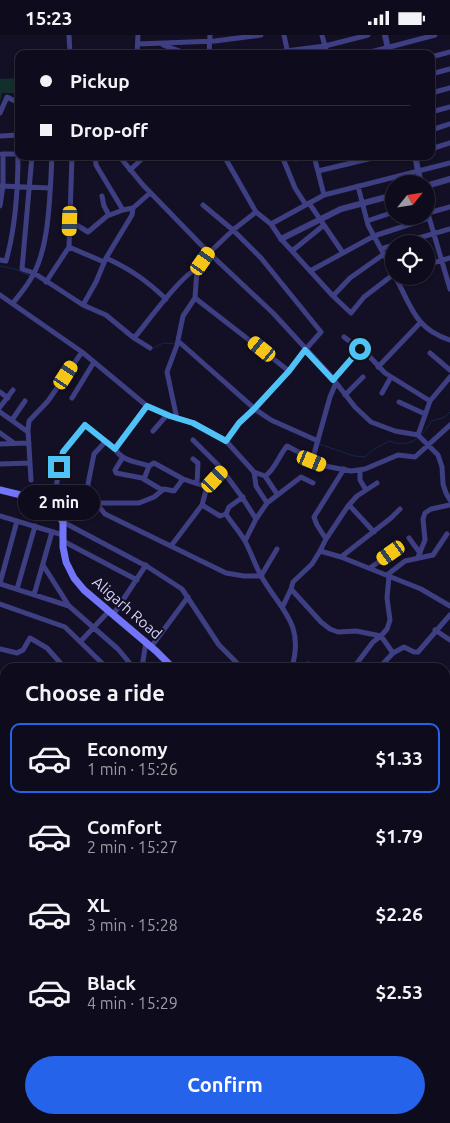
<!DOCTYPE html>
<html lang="en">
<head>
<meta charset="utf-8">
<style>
  :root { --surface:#0e0c1c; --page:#171525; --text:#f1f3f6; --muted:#9b9ba3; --line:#2e2c3b; --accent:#2563eb }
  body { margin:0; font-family:Ubuntu,sans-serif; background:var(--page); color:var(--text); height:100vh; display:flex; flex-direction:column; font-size:19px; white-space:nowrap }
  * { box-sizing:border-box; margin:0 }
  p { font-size:16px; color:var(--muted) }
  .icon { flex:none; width:28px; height:28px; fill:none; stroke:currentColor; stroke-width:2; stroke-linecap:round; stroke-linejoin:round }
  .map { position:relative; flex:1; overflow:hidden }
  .sheet { position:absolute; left:0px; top:628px; width:450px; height:461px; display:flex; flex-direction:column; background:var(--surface); border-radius:15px 15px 0 0; box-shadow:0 1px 4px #0004,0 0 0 1px var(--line) }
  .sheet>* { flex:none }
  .banner { position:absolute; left:15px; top:15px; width:420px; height:110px; border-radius:10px; box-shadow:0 1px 4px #0004,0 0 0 1px var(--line); display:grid; align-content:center; height:110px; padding:0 25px; background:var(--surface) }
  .needle { width:32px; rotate:60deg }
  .buttons { position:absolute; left:385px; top:140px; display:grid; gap:10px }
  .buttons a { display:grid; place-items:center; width:50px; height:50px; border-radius:50%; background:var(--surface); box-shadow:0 1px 4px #0004,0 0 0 1px var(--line); font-size:25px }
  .end { position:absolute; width:22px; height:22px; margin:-11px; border:6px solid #4fc3f7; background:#111; box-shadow:0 0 0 2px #111 }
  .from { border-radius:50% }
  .bubble { position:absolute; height:35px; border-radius:18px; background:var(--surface); box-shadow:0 1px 4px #0004,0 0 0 1px var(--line); font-size:16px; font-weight:700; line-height:35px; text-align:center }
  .car { position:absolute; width:15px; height:30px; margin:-15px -8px; border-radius:6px; box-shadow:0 0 4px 1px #0007; background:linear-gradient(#f5c518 24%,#345 0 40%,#f5c518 0 76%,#345 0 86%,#f5c518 0) }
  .banner b { display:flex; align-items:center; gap:18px; height:48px; font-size:19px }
  .banner b+b { border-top:1px solid var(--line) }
  .banner i { width:12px; height:12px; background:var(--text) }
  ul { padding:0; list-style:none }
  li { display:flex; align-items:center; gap:15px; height:70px; margin:0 10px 8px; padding:0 15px; border:2px solid transparent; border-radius:10px }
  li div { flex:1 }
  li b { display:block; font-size:19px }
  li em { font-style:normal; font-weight:700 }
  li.selected { border-color:var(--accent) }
  li>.icon { width:45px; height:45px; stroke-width:1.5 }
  h2 { padding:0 25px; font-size:22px; line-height:60px }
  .cta { display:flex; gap:10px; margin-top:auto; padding:10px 25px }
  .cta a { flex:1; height:58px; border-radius:30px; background:var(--accent); color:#fff; font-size:20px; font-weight:700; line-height:58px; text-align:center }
  .status { display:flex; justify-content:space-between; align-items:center; height:35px; padding:0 25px; background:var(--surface); direction:ltr }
  .status svg { height:14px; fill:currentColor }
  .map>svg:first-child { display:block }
</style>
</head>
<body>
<div class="status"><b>15:23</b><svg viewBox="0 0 49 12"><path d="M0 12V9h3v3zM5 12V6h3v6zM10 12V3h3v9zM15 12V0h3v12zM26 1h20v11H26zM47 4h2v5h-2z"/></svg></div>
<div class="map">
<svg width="450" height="1088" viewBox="0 0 450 1088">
  <rect width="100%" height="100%" fill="#131025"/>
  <path fill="#132f2d" d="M19 43V58H2L0 67V44Z"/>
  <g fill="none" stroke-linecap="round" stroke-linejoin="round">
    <path stroke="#112849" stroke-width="1" d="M0 231 15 234 30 241
      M34 242 44 247
      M121 295 127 301
      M137 307 148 314
      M152 314 163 308 176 309
      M226 352 251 374
      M254 377 274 389
      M421 401 432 386 445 382 450 377
      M319 409 354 421 365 422 373 415 389 406C401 410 408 410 418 403"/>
    <path stroke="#112849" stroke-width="5" d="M446 946 450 948"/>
    <path stroke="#3e3e82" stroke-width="5" d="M69 0 70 19
      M284 0 288 19
      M322 0 327 19
      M138 9 215 6 261 0
      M163 10 188 19
      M137 19 138 0
      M209 19 210 0
      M262 19 325 11 368 0
      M363 19 435 0
      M431 22 450 17
      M431 39 450 34
      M431 58 450 53
      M431 77 450 72
      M0 78 7 62 19 68
      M431 95 450 89
      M0 101 19 100
      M431 114 450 108
      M2 119H19
      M32 121 22 234 34 238 83 270 106 280 134 303 150 313
      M95 121 96 130 123 175
      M119 121 143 150 209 218 273 278 330 340 355 372 371 387 395 396 418 400 438 420 442 432 443 449 446 458 450 465
      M224 121 256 177 271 189 281 204 292 216 333 261 351 278 364 262 394 239
      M282 121 295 153 306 170
      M295 121 296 124
      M314 121 324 160
      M130 135 145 121
      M318 136 381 121
      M1 151 50 153
      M358 151 368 190 394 238
      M102 161 104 171 109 180
      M309 168 343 218
      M203 170 233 195 261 223 321 297 305 315 289 336 255 374 239 388 226 406
      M0 171 3 151V119
      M426 172 450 254
      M428 178 450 172
      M70 186 88 197 107 181 123 175 133 173 150 158
      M367 186 394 177
      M271 189 324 160 450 128
      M398 209 450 194
      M69 212 104 227
      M381 214 394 210
      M292 216 324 190
      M106 223C130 234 146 245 166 264
      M0 225 6 226C16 191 18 155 18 119
      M426 230 450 223
      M310 236 374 201 429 183
      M395 241C411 271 415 294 450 305
      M46 247 69 212 72 121
      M0 260 82 317 147 371 169 381 193 388 226 406 254 437 265 441C275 435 279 420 287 411L325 431 351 436 365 434 398 420 415 422 450 390
      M333 261 350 243 384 219
      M195 263 289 336
      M13 268C20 259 28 250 33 240 50 210 50 155 52 121
      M83 270 96 247 106 223 132 180 133 173
      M344 302 369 321 385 338 430 366
      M134 303C146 289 182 239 197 234
      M178 306 255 374 271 385 318 406
      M430 318 450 335
      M378 332 420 288
      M333 345 360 314
      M0 357 8 363
      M382 358 391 342
      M345 360 363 342
      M72 363 94 327
      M399 367 425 379
      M0 372 13 355
      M0 377 28 397
      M177 384 167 337 177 310 183 281 195 263 197 234 209 218 233 195 256 177
      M12 385 25 366
      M153 396 167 380
      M0 398 14 408
      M418 400 430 366 450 342
      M193 405 220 432 242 462 256 484
      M106 406 94 419 88 449 89 457 91 462 105 479 226 538 244 541H261L277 514
      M0 409 28 408
      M115 413C120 426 138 427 149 431L154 428 183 444 207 452
      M123 422 115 435 116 438 142 443 162 455
      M193 424 198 428 197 448
      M312 426 330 362 336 348
      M0 429 30 428
      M360 435V445L366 455
      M254 437 256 451 267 468
      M265 441 277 459
      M144 444 149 431
      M31 445 28 395 29 386 48 366 82 317
      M56 451 71 455 95 468H139L154 462 164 454 174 456 183 444
      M243 462 229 472 226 479C232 489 241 498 246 508 251 518 255 529 260 539 279 574 305 587 292 632
      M202 470 207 452 222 435
      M349 470 374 497
      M52 471 63 417 85 390 115 413 147 371
      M0 481 63 500
      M63 487 148 532 182 554 219 610 241 632
      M409 503 420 518
      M326 504 317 490 314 482 344 434
      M63 506 137 545
      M245 506 256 484 267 468 301 442 313 448
      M171 511 202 470 220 481 226 479
      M320 516 341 522 421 554 450 571
      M341 522 391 483 400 474
      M418 522 425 505 423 484 425 478 431 474 450 470
      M43 530 69 571 118 614 133 632
      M370 533 391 518
      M387 540 405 526 433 520 447 499
      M0 548 17 486
      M0 549 69 571
      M17 554 35 491
      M291 554 321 587 330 594 338 597 356 596 381 601 393 618
      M34 560 52 497
      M0 569 65 592 106 632
      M283 571 291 554 293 547 312 529 320 516 326 504 348 471 357 461 377 448
      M113 580 146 530
      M435 595 450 605
      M81 606 109 576
      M151 612 188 562
      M0 614 17 618 23 615 30 603 47 613 64 632
      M308 629 318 632
      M142 632 146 607
      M354 632 373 607 381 601 387 594 390 585 387 563 389 541
      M380 632 393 618 404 612 414 617H418L450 580
      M0 658H4
      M0 670 5 669
      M0 723 5 729
      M445 764H450
      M445 792H450
      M0 796 5 800
      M445 898H450
      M445 924H450
      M0 946 5 933
      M0 953 5 955
      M0 985 5 987
      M445 1009H450
      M0 1019 5 1006
      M0 1058 5 1059
      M114 1084 126 1088
      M348 1084 359 1088
      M443 1084V1088
      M2 1088 5 1080
      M29 1088 30 1084
      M57 1088 58 1084
      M85 1088 87 1084
      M141 1088 143 1084
      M212 1088 213 1084
      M249 1088 250 1084
      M287 1088 288 1084
      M323 1088 325 1084
      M416 1088V1084"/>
    <path stroke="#3e3e82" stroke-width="6" d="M385 0 389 19
      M415 121 421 149
      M426 151 450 144
      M281 204 341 174 394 160
      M445 734H450
      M0 781 5 785
      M445 1055 450 1054
      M172 1088 174 1084
      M362 1088 363 1084"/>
    <path stroke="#7275f8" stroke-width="7" d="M0 455 29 462 52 471 63 487V512L66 527 74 543 84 555 156 616 172 632"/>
    <path stroke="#b963f7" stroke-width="8" d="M445 679H450
      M0 768 5 766"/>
  </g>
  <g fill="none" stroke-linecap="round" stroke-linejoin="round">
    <path stroke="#4fc3f7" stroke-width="6" d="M59 432 63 417 85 390 115 414 147 371 170 381 193 388 226 406 239 388 254 374 289 336 305 315 333 345 360 314"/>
  </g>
  <g text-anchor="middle" stroke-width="4" stroke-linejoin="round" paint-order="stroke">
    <g font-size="15" fill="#d9d6fd" stroke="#131025">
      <text transform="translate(127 573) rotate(41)" y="5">Aligarh Road</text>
    </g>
  </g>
</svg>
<div class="buttons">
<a><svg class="needle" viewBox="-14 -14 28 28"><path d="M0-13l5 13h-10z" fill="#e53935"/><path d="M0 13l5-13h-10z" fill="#9b9ba3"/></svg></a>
<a><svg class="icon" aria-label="locate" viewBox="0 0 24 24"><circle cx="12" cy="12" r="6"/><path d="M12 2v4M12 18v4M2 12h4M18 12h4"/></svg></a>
</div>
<i class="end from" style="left:360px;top:314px"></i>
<i class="end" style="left:59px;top:432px"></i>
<div class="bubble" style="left:18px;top:450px;width:82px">2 min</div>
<i class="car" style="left:70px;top:186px;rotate:182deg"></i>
<i class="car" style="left:203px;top:226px;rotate:35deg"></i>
<i class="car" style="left:262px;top:314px;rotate:309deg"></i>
<i class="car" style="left:66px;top:340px;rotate:33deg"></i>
<i class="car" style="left:312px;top:426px;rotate:112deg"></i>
<i class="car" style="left:215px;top:444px;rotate:43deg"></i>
<i class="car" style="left:391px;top:518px;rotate:235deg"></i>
<div class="banner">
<b><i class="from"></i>Pickup</b>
<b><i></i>Drop-off</b>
</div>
<section class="sheet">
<h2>Choose a ride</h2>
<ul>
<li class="selected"><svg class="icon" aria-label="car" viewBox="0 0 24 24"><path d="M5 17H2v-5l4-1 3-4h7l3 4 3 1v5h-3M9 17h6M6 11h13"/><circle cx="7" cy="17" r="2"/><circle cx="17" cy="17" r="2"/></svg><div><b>Economy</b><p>1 min · 15:26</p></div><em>$1.33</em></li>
<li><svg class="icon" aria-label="car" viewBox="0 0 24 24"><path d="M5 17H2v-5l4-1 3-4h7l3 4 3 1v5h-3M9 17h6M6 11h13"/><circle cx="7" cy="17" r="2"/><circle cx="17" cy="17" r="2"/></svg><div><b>Comfort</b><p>2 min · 15:27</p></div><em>$1.79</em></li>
<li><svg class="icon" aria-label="car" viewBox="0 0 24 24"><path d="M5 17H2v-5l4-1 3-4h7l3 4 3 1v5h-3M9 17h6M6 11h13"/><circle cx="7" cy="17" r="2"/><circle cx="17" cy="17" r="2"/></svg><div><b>XL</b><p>3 min · 15:28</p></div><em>$2.26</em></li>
<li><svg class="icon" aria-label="car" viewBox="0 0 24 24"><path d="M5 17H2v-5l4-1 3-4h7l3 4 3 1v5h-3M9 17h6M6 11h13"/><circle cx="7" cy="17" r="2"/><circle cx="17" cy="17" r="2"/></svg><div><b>Black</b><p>4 min · 15:29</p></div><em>$2.53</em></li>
</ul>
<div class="cta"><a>Confirm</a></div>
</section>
</div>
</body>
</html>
